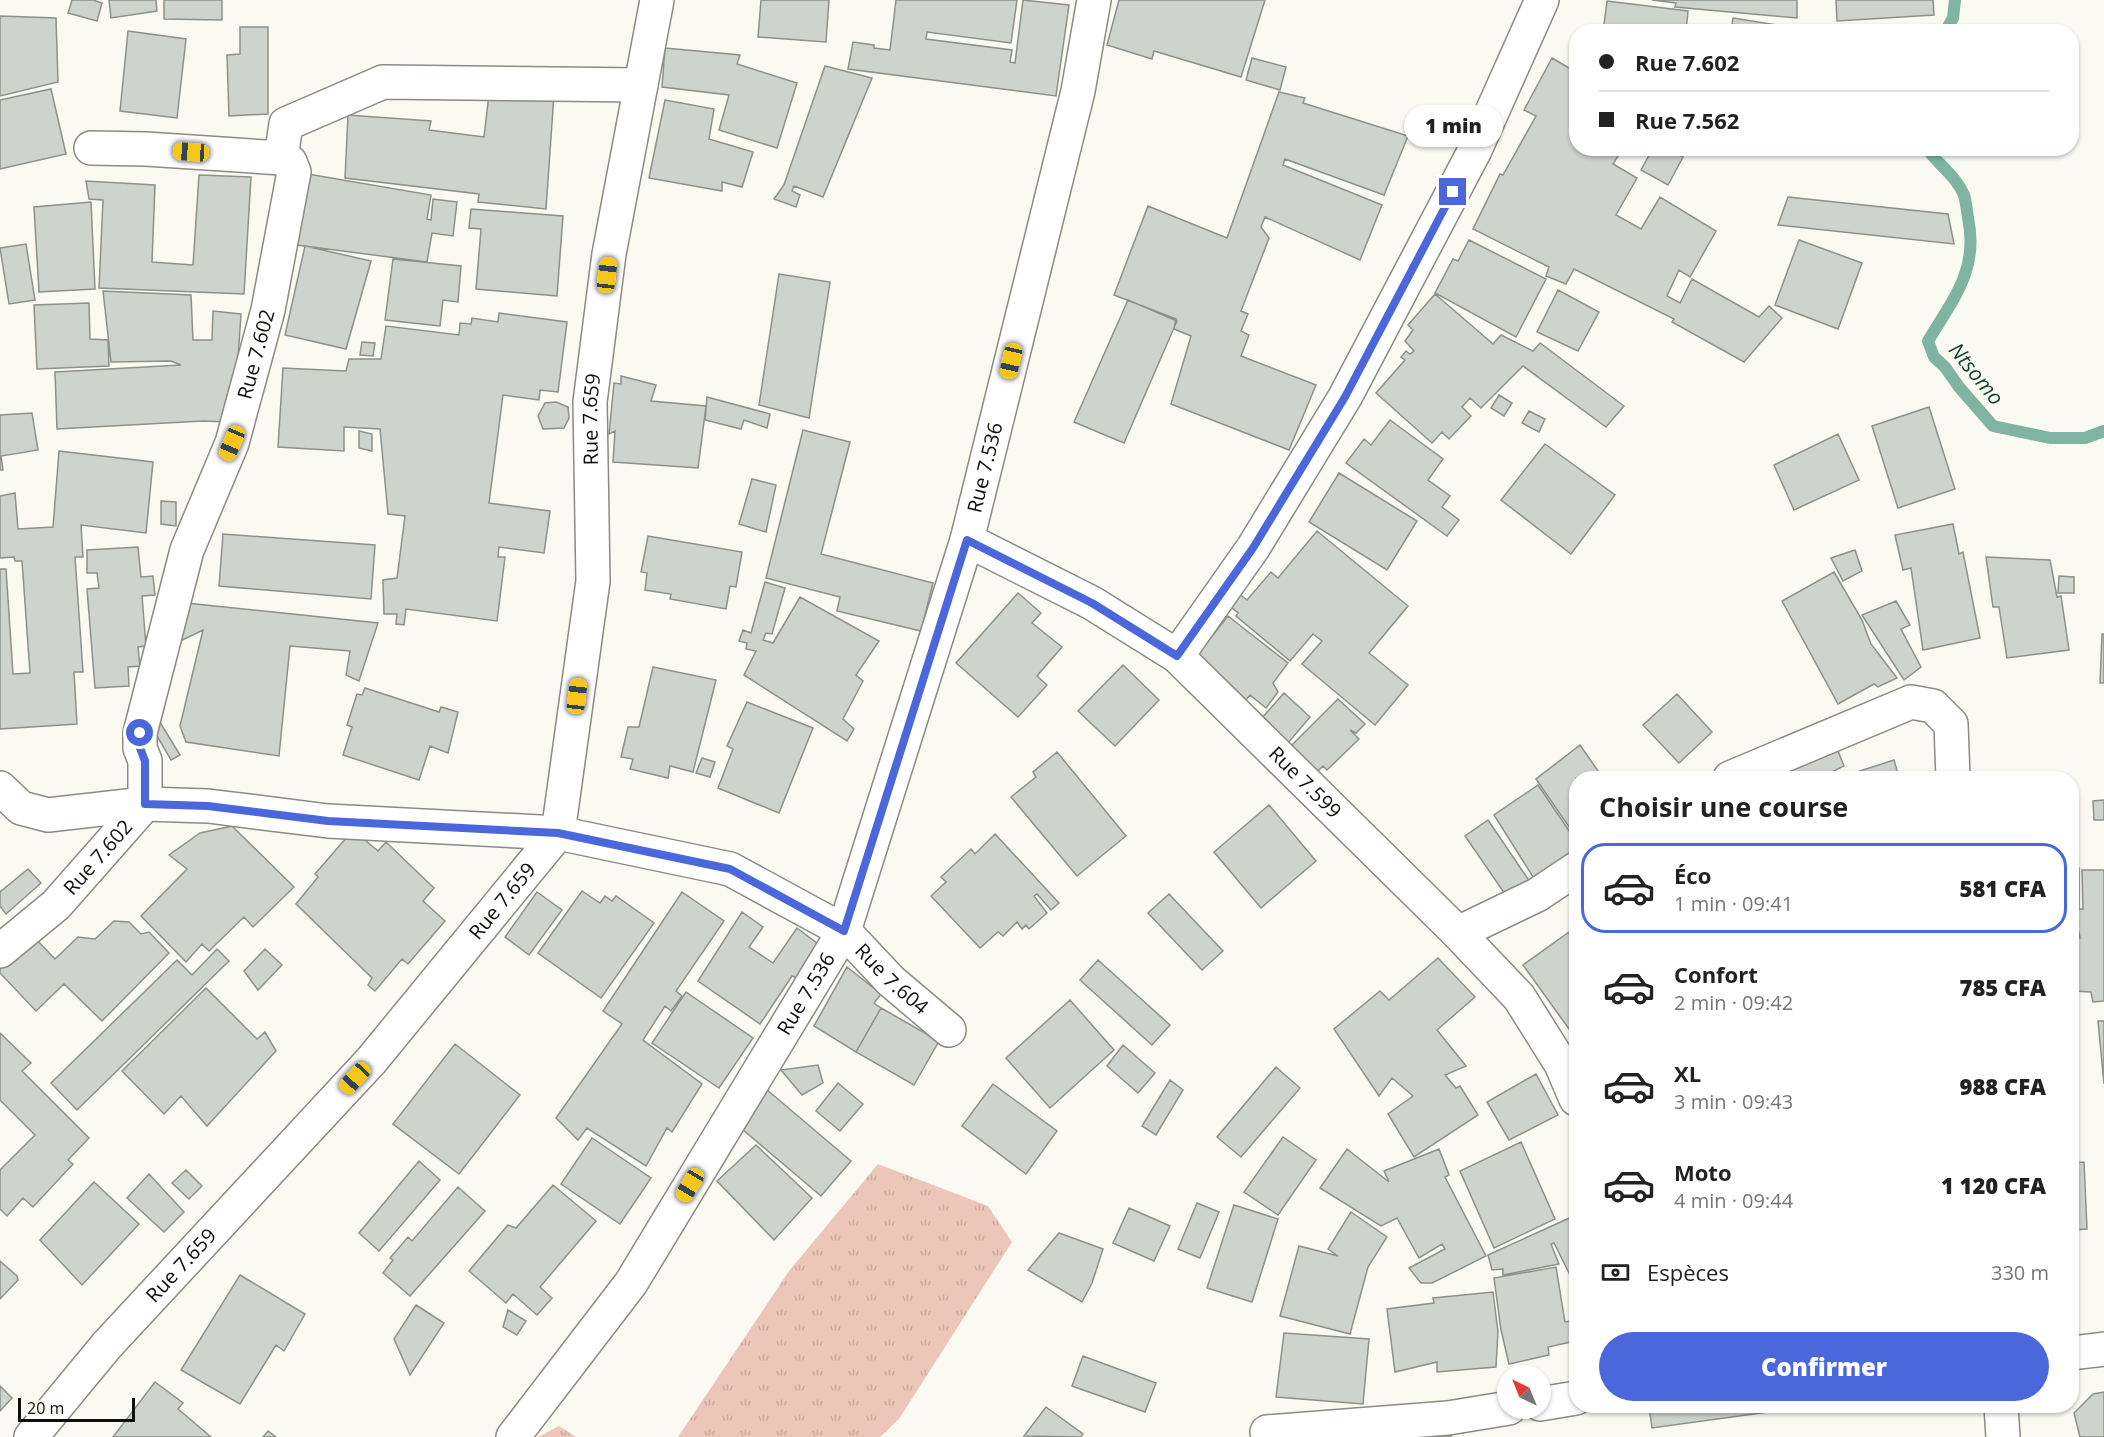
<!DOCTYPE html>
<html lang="fr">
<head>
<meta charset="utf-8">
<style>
  :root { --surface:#fff; --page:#f2f2f2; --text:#222; --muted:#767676; --line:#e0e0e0; --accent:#4a67db }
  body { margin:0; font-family:"Open Sans",sans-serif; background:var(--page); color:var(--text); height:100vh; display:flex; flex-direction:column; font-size:22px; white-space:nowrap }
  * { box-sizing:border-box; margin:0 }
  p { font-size:20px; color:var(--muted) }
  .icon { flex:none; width:33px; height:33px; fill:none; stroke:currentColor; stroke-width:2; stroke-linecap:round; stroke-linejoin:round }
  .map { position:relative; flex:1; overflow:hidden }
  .drawer { position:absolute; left:1569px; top:771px; width:510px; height:642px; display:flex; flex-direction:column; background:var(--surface); border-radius:24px; box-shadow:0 2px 4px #0004 }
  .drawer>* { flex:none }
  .top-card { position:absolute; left:1569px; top:24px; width:510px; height:132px; border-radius:24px; box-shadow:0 2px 4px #0004; display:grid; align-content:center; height:132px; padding:0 30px; background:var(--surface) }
  .needle { width:39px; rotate:317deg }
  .buttons { position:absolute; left:1497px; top:1365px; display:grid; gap:12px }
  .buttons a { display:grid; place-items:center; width:54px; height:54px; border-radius:50%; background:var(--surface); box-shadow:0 2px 4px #0004; font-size:30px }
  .scale { position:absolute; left:18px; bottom:15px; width:117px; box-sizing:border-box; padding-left:6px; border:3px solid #0e0e0b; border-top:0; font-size:16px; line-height:21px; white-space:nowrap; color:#0e0e0b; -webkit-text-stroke:4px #fafaf2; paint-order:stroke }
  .end { position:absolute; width:27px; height:27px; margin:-14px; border:8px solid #4a67db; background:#fff; box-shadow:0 0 0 3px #fff }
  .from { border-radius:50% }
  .bubble { position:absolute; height:42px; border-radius:21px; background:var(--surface); box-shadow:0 2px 4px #0004; font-size:20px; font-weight:800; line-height:42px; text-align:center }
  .car { position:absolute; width:18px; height:36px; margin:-18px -9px; border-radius:8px; box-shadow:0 0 4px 2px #0007; background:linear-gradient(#f5c518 24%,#345 0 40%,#f5c518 0 76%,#345 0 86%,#f5c518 0) }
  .top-card b { display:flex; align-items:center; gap:21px; height:57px; font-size:22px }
  .top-card b+b { border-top:2px solid var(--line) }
  .top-card i { width:15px; height:15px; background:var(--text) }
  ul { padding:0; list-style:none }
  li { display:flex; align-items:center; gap:18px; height:90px; margin:0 12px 9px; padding:0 18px; border:3px solid transparent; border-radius:24px }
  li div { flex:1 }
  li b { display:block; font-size:22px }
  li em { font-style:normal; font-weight:800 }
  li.on { border-color:var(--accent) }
  li>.icon { width:54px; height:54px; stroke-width:1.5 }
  h2 { padding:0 30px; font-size:27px; line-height:72px }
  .pay { display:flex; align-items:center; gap:15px; height:66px; padding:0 30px; font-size:22px }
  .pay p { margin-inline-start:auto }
  .button { display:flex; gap:12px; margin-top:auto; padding:12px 30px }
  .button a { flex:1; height:69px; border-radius:36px; background:var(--accent); color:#fff; font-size:24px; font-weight:800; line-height:69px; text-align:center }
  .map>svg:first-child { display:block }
</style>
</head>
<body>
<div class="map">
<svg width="2104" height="1437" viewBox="0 0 2104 1437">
  <defs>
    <pattern id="grass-tufts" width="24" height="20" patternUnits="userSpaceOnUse" patternTransform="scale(1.5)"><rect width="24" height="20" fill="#edc6ba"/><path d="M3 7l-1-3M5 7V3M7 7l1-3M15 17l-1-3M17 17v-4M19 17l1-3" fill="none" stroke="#caa99f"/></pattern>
  </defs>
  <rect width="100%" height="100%" fill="#fafaf2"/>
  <path fill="url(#grass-tufts)" d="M878 1164 988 1206 1012 1242 899 1419 880 1437H678L789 1271Z
    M559 1426 576 1437H538Z"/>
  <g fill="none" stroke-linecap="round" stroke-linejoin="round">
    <path stroke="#7eb4a1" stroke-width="12" d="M1945 32 1953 18 1955 0
      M1926 148C1938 164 1956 176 1964 195 1966 202 1967 211 1968 218 1979 270 1953 299 1928 341L1934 357 1945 367 1959 387 1993 426 2050 438H2085L2104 431"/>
  </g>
  <path fill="#ced3cd" stroke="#8d918b" stroke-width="1.5" d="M72 0H93L102 3 97 21 68 13Z
    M109 0H156L157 11 111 18Z
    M164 0H222V20L164 19Z
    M761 0H829L826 42 758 37Z
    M896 0H1017L1011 43 927 32 926 39 1012 50 1010 62 1015 63 1023 0 1069 5 1056 96 848 69 853 42 874 45V48L890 50Z
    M1119 0H1265L1241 77 1154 51 1152 59 1107 45Z
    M1652 0H1797V18L1675 7 1676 3Z
    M1836 0H1933L1934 15 1837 21Z
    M1607 1 1688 11 1686 32H1603Z
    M0 16 56 18 58 82 0 96Z
    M1733 18 1796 28V32H1731Z
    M240 27H268V114L229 116 227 55 240 54Z
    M128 31 186 39 177 118 120 111Z
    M665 48 740 55 737 64 797 83 777 148 719 130 729 95 662 87Z
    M1252 58 1286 67 1280 90 1246 80Z
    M1552 58 1576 72V148H1623L1613 164 1637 178 1616 215 1641 229 1660 197 1716 231 1690 277 1679 270 1667 296 1680 303 1692 279 1759 317 1769 306 1782 318 1744 362 1672 322 1674 319 1574 269 1566 284 1546 276 1549 267 1473 229 1500 174 1503 175 1536 116 1524 110Z
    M825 66 872 78 823 197 794 186 792 191 800 195 796 207 774 199 784 185Z
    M490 86 554 94 546 209 478 202 479 194 345 178 348 115 431 121 429 130 484 137Z
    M51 89 66 154 0 169V100Z
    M1279 92 1305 98 1303 103 1408 136 1384 195 1285 159 1283 165 1382 205 1360 260 1265 217 1261 227 1269 238 1241 311 1248 314 1241 331 1249 335 1241 356 1316 385 1289 450 1171 404 1191 336 1174 329 1176 319 1114 295 1148 206 1227 238Z
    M665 100 714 109 709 139 753 152 742 187 722 182V191L649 178Z
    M1653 148H1669L1683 157 1668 185 1641 170Z
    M302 173 431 195 427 219 431 220 433 199 457 202 453 236 432 233 427 262 297 245Z
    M199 175 251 177 244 294 99 288 103 200 89 199 86 181 155 185 152 262 193 265Z
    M1788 197 1948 214 1954 244 1778 225Z
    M91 202 95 289 39 292 34 207Z
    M471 209 563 216 557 296 476 289 481 229 469 228Z
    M1469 240 1546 279 1516 337 1435 293 1453 259 1458 261Z
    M1799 240 1862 263 1838 329 1775 305Z
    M26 244 35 300 9 304 0 248Z
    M305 246 371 261 346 349 285 335Z
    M393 259 461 266 458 302 443 300 440 326 385 320Z
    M779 274 830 282 809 418 759 405Z
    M1558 290 1599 312 1578 351 1537 332Z
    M103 291 191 295 193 340H212L213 311 241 314 238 359 228 422 203 421 57 429 55 372 181 365 171 361 111 362Z
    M1435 294 1493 344 1501 335 1533 351 1540 343 1624 406 1606 427 1523 366 1481 408 1470 398 1462 407 1471 416 1449 439 1442 432 1432 443 1376 393 1405 360 1401 357 1406 351 1410 354 1414 351 1405 341 1413 330 1408 325Z
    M1128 300 1177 321 1124 443 1074 422Z
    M89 303 90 339 108 340 109 366 37 369 34 305Z
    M499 313 567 322 558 392 540 390 539 400 503 395 489 503 550 511 544 553 499 547 498 557H505L497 621 406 609 404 625 396 624 397 614H384L383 580 397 578 405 516 388 514 380 429 344 427V451L278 447 283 368 346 371 349 359H381L386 326 459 335 460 323 471 324 472 318 498 322Z
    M362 342 375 343 373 356 360 355Z
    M621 376 656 385 651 401 706 406 698 468 613 462 615 431 609 434 614 383 621 384Z
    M1499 395 1512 403 1504 416 1491 408Z
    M707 397 770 414 767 428 744 420 741 429 705 420Z
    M556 402 568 407 569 418 564 428 543 429 538 416 545 403Z
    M1929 407 1955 489 1898 508 1872 426Z
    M1529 411 1545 419 1539 432 1522 423Z
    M32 413 38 450 1 456 3 470H0V415Z
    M1390 420 1443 459 1428 480 1450 496 1442 507 1459 520 1447 536 1346 463 1364 439 1371 445Z
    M803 430 850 442 821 554 933 583 921 631 837 611 840 597 766 578Z
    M359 431 372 434V451L359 448Z
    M1838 434 1859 480 1794 510 1774 465Z
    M1545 444 1615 495 1571 554 1501 500Z
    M59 451 153 462 146 533 81 525 83 557H75L83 672H74L77 724 0 729V569H6L13 674 30 673 22 561H15L14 557 0 558V496L15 493 18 529 53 527Z
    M1339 473 1417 521 1387 570 1309 522Z
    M752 479 776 485 766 532 739 524Z
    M161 501 176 502V526L161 524Z
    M1953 524 1959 554 1963 552 1980 638 1923 650 1911 568 1903 570 1895 535Z
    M1317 531 1408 606 1369 653 1408 685 1375 725 1302 664 1322 641 1313 634 1290 661 1236 616 1238 613 1227 604 1237 592 1247 600 1271 572 1278 578Z
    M223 534 375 545 371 599 219 586Z
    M648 536 742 552 736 587 730 586 726 609 670 599 671 594 645 590 647 573 641 572Z
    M138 547 141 577 153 576 155 595 142 596 146 646 138 647 140 666 128 667 129 686 95 688 87 589 99 588 97 573H87V550Z
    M1855 550 1862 571 1843 581 1831 558Z
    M1986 557 2050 560 2057 597 2061 596 2069 650 2007 658 1999 607H1993Z
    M1834 572 1862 620 1871 644 1897 678 1878 687 1874 684 1838 704 1782 601Z
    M2059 576 2074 577V593H2058Z
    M765 582 785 588 772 634 766 633 763 640 773 643 800 597 879 641 856 675 863 681 843 719 854 729 847 741 744 675 756 651 746 649 747 643 739 641 743 630 751 633Z
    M1018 593 1041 613 1032 623 1062 647 1037 676 1047 685 1018 717 956 663Z
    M1896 601 1910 625 1901 629 1921 667 1904 680 1862 615Z
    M186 603 378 623 359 681 346 675 350 651 290 646 279 756 186 742 180 726 203 630 174 644Z
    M1228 616 1288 663 1273 683 1278 692 1266 708 1250 695 1245 701 1193 660Z
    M2102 634H2104V683H2100Z
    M1123 665 1159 700 1115 746 1078 711Z
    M653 667 716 680 693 772 670 766 668 778 630 769 633 759 621 757 628 727H639Z
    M365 688 439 712 441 707 458 712 448 753 430 746 419 780 343 755 352 727 347 725 357 694 362 695Z
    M1284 693 1310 717 1288 743 1261 719Z
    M1677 694 1712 732 1679 763 1643 725Z
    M1338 699 1365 724 1356 733 1350 730 1359 739 1327 770 1323 766 1315 774 1289 748Z
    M747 702 813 728 779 813 718 788 733 749 727 746Z
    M158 719 180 755 171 760 150 724Z
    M1834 741 1844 766 1820 778H1759Z
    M1580 745 1603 778H1576V837L1536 779Z
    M1057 752 1126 836 1077 876 1011 797 1036 777 1033 772Z
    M702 758 715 762 710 777 696 773Z
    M1894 760 1899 778H1864L1860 771Z
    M1538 785 1576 841V851L1535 880 1494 815Z
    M2104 800V820H2094L2093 801Z
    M1269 805 1316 861 1261 908 1214 852Z
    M1488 820 1530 882 1507 897 1465 836Z
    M232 826 294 887 253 927 244 917 209 951 202 944 186 962 141 916 187 869 169 855 200 833Z
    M353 830 378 851 386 842 434 888 423 901 445 921 408 964 402 959 375 991 368 985 372 978 296 904 318 877 315 874Z
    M995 834 1059 903 1051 910 1037 894 1034 896 1047 913 1029 929 1026 925 1022 929 1017 922 1003 936 998 932 980 948 931 896 946 882 941 877 971 849 975 854Z
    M2072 868H2079V909H2083L2082 870H2104V1001L2093 1002 2091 992 2072 991V938H2080L2079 932H2072Z
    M28 869 41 883 6 914 0 906V892Z
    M582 891 600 903 605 896 612 901 616 896 654 923 601 998 538 953Z
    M537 892 562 910 529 955 505 937Z
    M682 892 724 921 676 991 682 996 671 1011 665 1006 643 1040 702 1084 672 1132 667 1128 646 1166 587 1128 578 1140 556 1118 622 1024 603 1011Z
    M1169 894 1223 951 1202 970 1148 913Z
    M742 912 763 927 749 947 773 963 797 928 818 944 797 978 792 976 760 1024 698 981Z
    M114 921 129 922 141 934 149 932 169 953 102 1021 64 984 36 1011 0 973V965L33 936 55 959 78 937 95 939Z
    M1569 932 1576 943V1024L1569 1029 1523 965Z
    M217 949 229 961 77 1110 51 1083 177 960 192 975Z
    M265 949 282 965 258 990 244 971Z
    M1438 958 1475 997 1437 1030 1466 1066 1445 1075 1456 1088 1460 1086 1478 1115 1414 1157 1388 1114 1413 1096 1392 1078 1379 1096 1334 1029 1380 991 1389 1000Z
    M1098 960 1170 1025 1152 1045 1080 980Z
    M847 967 881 994 874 1003 881 1008 856 1052 814 1026Z
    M206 988 257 1039 265 1032 276 1051 207 1126 181 1096 164 1114 122 1071Z
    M686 992 753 1038 719 1088 652 1043Z
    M1070 1000 1114 1050 1050 1108 1006 1058Z
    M2072 1002 2077 1043H2072Z
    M881 1008 939 1041 914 1085 856 1052Z
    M2098 1021H2104V1084Z
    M1576 1029V1042L1570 1031Z
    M0 1033 31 1063 22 1071 89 1138 68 1160 73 1164 33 1207 23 1198 7 1216 0 1209V1170L35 1135 0 1100Z
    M455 1044 520 1095 459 1174 393 1124Z
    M1123 1045 1155 1073 1138 1093 1107 1066Z
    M818 1065 823 1083 802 1095 781 1070Z
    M1276 1067 1300 1088 1241 1157 1217 1137Z
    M1536 1074 1558 1115 1509 1140 1487 1102Z
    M1170 1080 1183 1090 1156 1135 1142 1126Z
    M838 1083 863 1104 840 1131 816 1111Z
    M993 1084 1057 1131 1026 1174 962 1126Z
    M766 1089 851 1161 821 1196 736 1124Z
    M1283 1137 1316 1160 1278 1215 1244 1192Z
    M592 1138 651 1178 620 1224 561 1184Z
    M1521 1142 1555 1219 1494 1248 1460 1171Z
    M756 1145 812 1198 774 1240 717 1181Z
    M1347 1149 1389 1182 1384 1171 1439 1149 1449 1175 1445 1177 1486 1256 1432 1283H1421L1409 1268 1445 1249 1442 1244 1419 1258 1397 1218 1381 1226 1320 1188Z
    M419 1161 440 1180 379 1251 359 1233Z
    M2084 1162 2087 1229 2072 1230V1163Z
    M186 1170 202 1186 189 1199 172 1183Z
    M149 1174 184 1212 164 1232 127 1198Z
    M94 1182 139 1224 82 1285 40 1240Z
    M553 1185 596 1221 540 1287 552 1298 537 1315 513 1294 506 1303 469 1271 508 1225 516 1228Z
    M458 1187 485 1211 410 1296 383 1273 393 1260 390 1258 408 1237 412 1241Z
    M1197 1203 1219 1212 1200 1258 1178 1249Z
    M1234 1205 1278 1219 1252 1302 1207 1288Z
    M1129 1208 1170 1226 1154 1261 1113 1243Z
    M1351 1212 1387 1237 1368 1267 1350 1334 1280 1316 1299 1246 1338 1256 1328 1249Z
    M1576 1215V1279L1573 1281 1554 1243 1551 1244 1559 1264 1503 1275V1269L1492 1270 1488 1255Z
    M1059 1233 1103 1249 1092 1283 1082 1302 1028 1270Z
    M0 1261 17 1276 18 1280 0 1299Z
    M1556 1267 1565 1322 1576 1320V1372L1571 1375V1342L1548 1347 1549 1355 1509 1364 1501 1330 1494 1278Z
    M240 1275 305 1314 284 1351 276 1345 240 1404 181 1370Z
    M1576 1283V1313L1573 1314 1570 1295 1576 1294 1572 1285Z
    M1493 1292 1498 1332 1496 1367 1437 1372V1362L1395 1372 1387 1309 1434 1303 1433 1298Z
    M416 1305 444 1323 410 1375 394 1339Z
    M508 1310 526 1321 517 1335 503 1327Z
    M1284 1333 1369 1339 1363 1404 1276 1397Z
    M1083 1356 1156 1383 1145 1412 1072 1386Z
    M155 1382 183 1403 178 1409 211 1437H113Z
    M0 1386 12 1398 0 1411Z
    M2104 1392V1437H2080L2074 1413 2093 1394Z
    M1649 1406H1774L1775 1411 1652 1428Z
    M1046 1407 1083 1434 1081 1437 1024 1436Z
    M268 1431 276 1437H263Z
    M1452 1433 1451 1437H1389Z"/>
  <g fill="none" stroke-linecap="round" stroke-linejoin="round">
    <defs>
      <g id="minor">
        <path d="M91 148 146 149 281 158"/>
        <path id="s1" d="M967 540 1092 603 1177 656 1458 933 1519 997 1561 1064 1576 1099"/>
        <path d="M1177 656 1253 548 1345 397 1475 150 1542 0"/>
        <path d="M1730 778 1911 702 1933 706 1951 724 1953 778"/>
        <path id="s2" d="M0 788 21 808 48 815 145 804 208 806 328 821 558 833 730 869 844 931 891 981 949 1030"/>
        <path d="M1458 933 1537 895 1576 869"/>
        <path id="s3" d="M0 951 56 905 145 804V761L140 748V733L187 550 232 443 268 310 294 172 290 162 281 158 286 124 383 82 641 85"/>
        <path d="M2072 1353 2104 1349"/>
        <path d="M1540 1404 1576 1398"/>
        <path d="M2001 1406 2003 1437"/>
        <path d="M1267 1432 1448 1418 1509 1408"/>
        <path id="s4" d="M31 1437 107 1345 371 1061 558 833 593 581 590 402 609 254 657 0"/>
        <path id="s5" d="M513 1437 631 1283 844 931 967 540 1078 91 1094 0"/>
      </g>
    </defs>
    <use href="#minor" stroke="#8b8b84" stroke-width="36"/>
    <use href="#minor" stroke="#fff" stroke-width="33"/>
  </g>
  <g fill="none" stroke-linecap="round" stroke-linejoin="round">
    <path stroke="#4a67db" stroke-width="8" d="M140 733V748L145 761V804L208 806 328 821 558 833 730 869 844 931 967 540 1092 603 1177 656 1253 548 1345 397 1453 192"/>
  </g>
  <g text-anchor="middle" stroke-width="4.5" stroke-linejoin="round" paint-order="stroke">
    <g font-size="20" fill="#0e0e0b" stroke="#fafaf2">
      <text dy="7" stroke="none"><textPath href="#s3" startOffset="676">Rue 7.602</textPath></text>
      <text dy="7" stroke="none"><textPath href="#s4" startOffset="1218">Rue 7.659</textPath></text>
      <text dy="7" stroke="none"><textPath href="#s5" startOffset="1090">Rue 7.536</textPath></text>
      <text dy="7" stroke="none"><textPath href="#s1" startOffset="420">Rue 7.599</textPath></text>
      <text dy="7" stroke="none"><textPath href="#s3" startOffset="136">Rue 7.602</textPath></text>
      <text dy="7" stroke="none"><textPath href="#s4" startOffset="714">Rue 7.659</textPath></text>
      <text dy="7" stroke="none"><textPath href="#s2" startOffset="942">Rue 7.604</textPath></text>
      <text dy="7" stroke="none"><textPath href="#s5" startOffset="532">Rue 7.536</textPath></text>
      <text dy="7" stroke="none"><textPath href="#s4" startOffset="228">Rue 7.659</textPath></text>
    </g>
    <g font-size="21" font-style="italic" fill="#0d3d2f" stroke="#fafaf2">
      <text transform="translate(1976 374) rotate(51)" y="7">Ntsomo</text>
    </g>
  </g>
</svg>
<div class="buttons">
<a><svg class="needle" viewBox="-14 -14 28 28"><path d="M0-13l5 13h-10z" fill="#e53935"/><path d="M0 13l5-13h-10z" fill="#767676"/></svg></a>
</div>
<div class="scale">20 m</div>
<i class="end from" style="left:140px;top:733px"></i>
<i class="end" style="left:1453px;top:192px"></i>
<div class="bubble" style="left:1404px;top:105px;width:99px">1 min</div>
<i class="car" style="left:191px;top:152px;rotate:274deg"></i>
<i class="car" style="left:607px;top:275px;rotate:7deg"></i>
<i class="car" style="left:1011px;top:361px;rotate:193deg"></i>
<i class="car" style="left:232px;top:443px;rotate:203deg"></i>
<i class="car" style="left:577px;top:696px;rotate:7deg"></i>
<i class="car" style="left:355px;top:1078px;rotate:223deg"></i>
<i class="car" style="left:690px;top:1185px;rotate:211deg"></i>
<div class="top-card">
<b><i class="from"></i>Rue 7.602</b>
<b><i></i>Rue 7.562</b>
</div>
<section class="drawer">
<h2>Choisir une course</h2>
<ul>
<li class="on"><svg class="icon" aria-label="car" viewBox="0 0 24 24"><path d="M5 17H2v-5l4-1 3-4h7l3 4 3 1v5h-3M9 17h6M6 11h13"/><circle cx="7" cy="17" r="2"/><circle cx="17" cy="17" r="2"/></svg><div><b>Éco</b><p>1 min · 09:41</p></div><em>581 CFA</em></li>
<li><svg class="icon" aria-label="car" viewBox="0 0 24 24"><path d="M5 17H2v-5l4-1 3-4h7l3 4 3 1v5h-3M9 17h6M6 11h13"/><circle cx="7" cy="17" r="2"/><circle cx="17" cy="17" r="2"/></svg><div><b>Confort</b><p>2 min · 09:42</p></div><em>785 CFA</em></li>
<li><svg class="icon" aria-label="car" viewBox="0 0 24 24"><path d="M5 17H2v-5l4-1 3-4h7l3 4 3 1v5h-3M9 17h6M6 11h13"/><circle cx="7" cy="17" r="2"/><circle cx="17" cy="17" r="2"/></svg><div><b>XL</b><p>3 min · 09:43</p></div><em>988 CFA</em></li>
<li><svg class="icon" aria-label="car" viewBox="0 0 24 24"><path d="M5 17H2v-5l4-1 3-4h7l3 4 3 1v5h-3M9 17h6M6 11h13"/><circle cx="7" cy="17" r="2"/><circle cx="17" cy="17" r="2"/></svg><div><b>Moto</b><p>4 min · 09:44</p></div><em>1 120 CFA</em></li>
</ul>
<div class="pay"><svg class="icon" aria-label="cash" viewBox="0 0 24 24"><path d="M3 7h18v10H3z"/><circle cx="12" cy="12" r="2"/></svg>Espèces<p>330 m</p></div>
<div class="button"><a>Confirmer</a></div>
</section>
</div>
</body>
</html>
